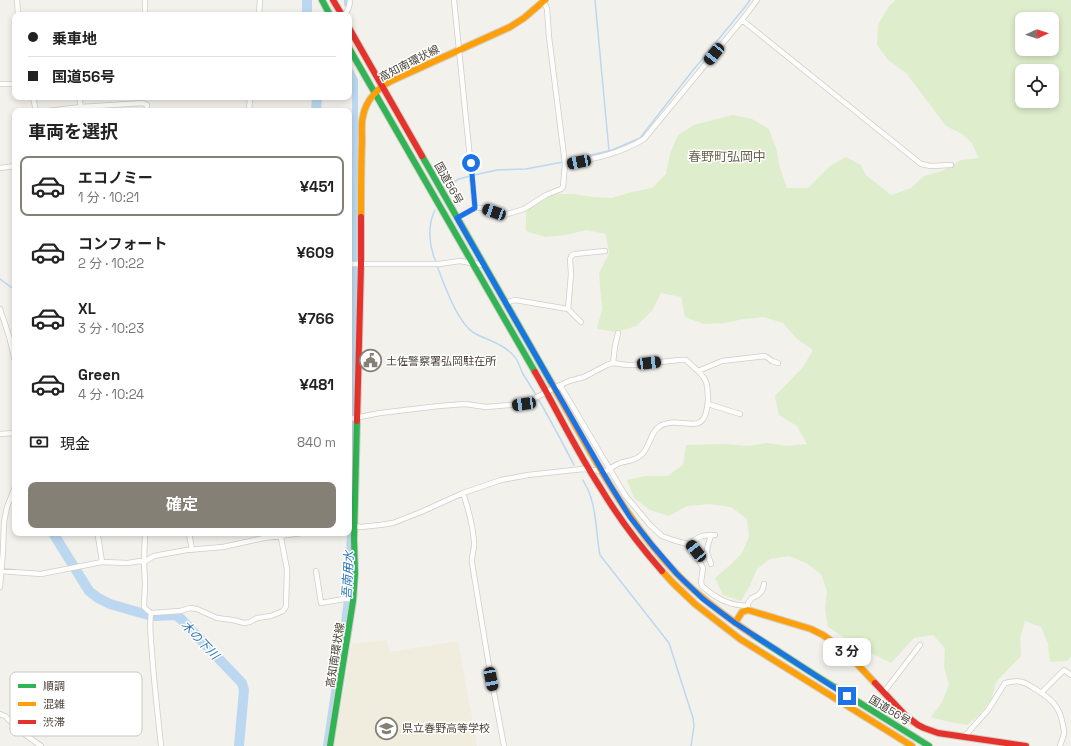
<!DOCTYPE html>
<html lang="ja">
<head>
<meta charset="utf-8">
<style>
  :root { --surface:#fff; --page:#f6f6f6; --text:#222; --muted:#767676; --line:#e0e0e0; --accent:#848076 }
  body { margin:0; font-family:"Space Grotesk","Noto Sans JP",sans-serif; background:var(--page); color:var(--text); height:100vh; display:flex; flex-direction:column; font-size:15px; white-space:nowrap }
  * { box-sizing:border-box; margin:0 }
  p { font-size:13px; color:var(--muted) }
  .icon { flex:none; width:22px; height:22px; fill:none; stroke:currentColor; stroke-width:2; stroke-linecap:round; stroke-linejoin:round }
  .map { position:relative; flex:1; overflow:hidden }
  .drawer { position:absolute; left:12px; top:108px; width:340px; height:428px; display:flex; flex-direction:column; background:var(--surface); border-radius:8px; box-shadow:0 2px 6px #0003 }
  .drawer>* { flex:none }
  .top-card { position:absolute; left:12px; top:12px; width:340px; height:88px; border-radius:8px; box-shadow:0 2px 6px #0003; display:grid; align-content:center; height:88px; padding:0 16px; background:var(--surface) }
  .needle { width:26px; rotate:87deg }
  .controls { position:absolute; left:1015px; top:12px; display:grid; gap:8px }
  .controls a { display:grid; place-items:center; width:44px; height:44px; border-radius:8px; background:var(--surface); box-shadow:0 2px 6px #0003; font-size:20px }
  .end { position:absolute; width:18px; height:18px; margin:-9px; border:5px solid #1a73e8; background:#fff; box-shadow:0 0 0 2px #fff }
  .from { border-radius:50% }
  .bubble { position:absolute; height:28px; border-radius:8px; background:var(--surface); box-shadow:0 2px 6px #0003; font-size:13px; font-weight:700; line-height:28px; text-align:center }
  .car { position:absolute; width:12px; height:24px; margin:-12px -6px; border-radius:5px; box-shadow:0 0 3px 1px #0007; background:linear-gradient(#222 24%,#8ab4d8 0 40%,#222 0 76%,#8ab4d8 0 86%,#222 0) }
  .top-card b { display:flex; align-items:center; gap:14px; height:38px; font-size:15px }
  .top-card b+b { border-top:1px solid var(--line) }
  .top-card i { width:10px; height:10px; background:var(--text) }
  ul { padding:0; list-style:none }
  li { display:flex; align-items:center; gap:12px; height:60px; margin:0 8px 6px; padding:0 8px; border:2px solid transparent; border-radius:8px }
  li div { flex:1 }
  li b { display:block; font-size:15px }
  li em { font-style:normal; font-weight:700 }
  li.on { border-color:var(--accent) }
  li>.icon { width:36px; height:36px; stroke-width:1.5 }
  h2 { padding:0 16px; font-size:18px; line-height:48px }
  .pay { display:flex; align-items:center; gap:10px; height:44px; padding:0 16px; font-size:15px }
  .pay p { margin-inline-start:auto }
  .primary-button { display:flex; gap:8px; margin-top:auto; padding:8px 16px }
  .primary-button a { flex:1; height:46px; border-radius:8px; background:var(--accent); color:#fff; font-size:16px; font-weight:700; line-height:46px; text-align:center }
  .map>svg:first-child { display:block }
</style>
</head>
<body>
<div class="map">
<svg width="1071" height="746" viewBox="0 0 1071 746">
  <rect width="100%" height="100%" fill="#f2f1ec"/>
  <path fill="#f0ecde" d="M386 640 390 652 458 641 477 746H334L352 644Z"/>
  <path fill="#deedcc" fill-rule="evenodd" d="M896 0H1071V656L1067 661 1050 662 1048 644 1041 627 1025 621 1020 638 1021 656 996 682 991 700 980 714 967 725 949 722 931 717 942 702 949 685 944 667 945 648 933 635 914 638 891 663 859 647 828 627 825 609 827 592 821 574 806 563 789 556 770 559 757 569 750 585 741 601 723 595 715 578 729 566 742 553 749 537 747 519 731 507 710 504 687 506 669 516 650 510 634 498 627 480 646 476H667L683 465 686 445 727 444 747 446 767 443 787 446 807 444 797 426 779 415 775 396 803 367 813 350 797 339 783 323 764 317 744 319 724 323 704 324 685 317 681 297 661 293 652 311 636 326 617 332 597 329 602 309 599 273 609 254 606 234 586 230 566 235 545 237 526 231V212L534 201 553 194H573L593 197 612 198 632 192 652 188 666 174 670 154 678 135 694 125 733 115 752 119 769 129 776 148 780 168 787 188H808L830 166 846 157 861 165 866 175 891 195 911 188 924 176 942 171 961 160 979 158 971 142 962 134 946 126 906 73 888 60 877 45 878 25 889 6ZM1022 19H1052V49H1022ZM1022 71H1052V101H1022Z"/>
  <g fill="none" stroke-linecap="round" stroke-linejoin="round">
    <path stroke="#bcd8f0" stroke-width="1.5" d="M595 0 609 151
      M566 161 612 150 640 138 690 74 745 7 750 0
      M474 175 497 170 526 169 563 162
      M452 183 459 179 470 176
      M435 210C427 226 429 246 436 262
      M437 266C444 284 458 325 476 334 488 340 503 344 513 355 518 359 520 368 523 374 542 403 558 434 574 465
      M0 279 15 290
      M583 480C585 485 589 490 590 495 597 513 596 535 600 555L669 643 693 718 694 726 691 746"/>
    <path stroke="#bcd8f0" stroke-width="6" d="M347 0V4
      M326 746 340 652 347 600 350 532 355 229V80L349 69"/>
    <path stroke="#bcd8f0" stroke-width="10" d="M307 0V15
      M316 111 317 97
      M53 533 89 591 98 598 110 604 148 615 156 616 176 615 181 619 242 683 244 690 239 746"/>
    <defs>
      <path id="street" d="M17 0 18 15
        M145 0V15
        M454 0 475 208
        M259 15 260 0
        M345 15C348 10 350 6 350 0
        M742 20 921 164 931 166 951 165
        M0 84H15
        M33 97 36 111
        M79 97 81 107
        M47 111 81 107 143 103 147 105V111
        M249 111 250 97
        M565 164C593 159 620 154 644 139L742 20 757 0
        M0 168 15 166
        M457 218 475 208H485L504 215 524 209 546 195 561 189 563 187 565 164 549 37 547 9 544 2
        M349 264H439L460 261 483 265
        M505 303 515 300 568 309
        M0 309 9 336 15 361
        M581 322 568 309 571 274 570 259 572 255 575 254 605 251
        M613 363 615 346 618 333
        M560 385 625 495 650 525 662 536 673 540 691 545 696 551 698 559 703 568 701 582 702 586C717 599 728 605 748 606
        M708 404 740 414
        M349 419 380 413 439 406 465 404 486 407 524 404 554 388 569 381 584 377 607 365 613 363 627 365H633L679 360H686L698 371 722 361 765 356 772 361 778 363
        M0 434 15 433
        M606 471C611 468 615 465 620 463 626 461 634 461 640 456 650 449 649 433 660 426 666 423 674 422 681 423 693 423 701 428 706 413 707 408 708 403 708 398 707 384 708 381 698 371
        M463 493C468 508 473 525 474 542 475 549 471 556 472 563L489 666 504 746
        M349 525 361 527 380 525 393 523 421 512 463 493 501 480 528 475 583 469 602 471
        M145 533 144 562 145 584 144 607 147 610 151 613 180 611 190 608 197 609 217 618 233 620 244 623 250 622 257 618 271 616 283 611 286 606 287 569 280 533
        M189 533 192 550
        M711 535C710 540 707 546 707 551 707 555 710 560 711 564
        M98 536 102 562
        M691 545C697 535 705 535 715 535
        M0 571 41 574 102 562 128 563 140 561 144 562 154 556 170 553 187 550 223 547 264 538 302 533
        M316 571 321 603 344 599H353
        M0 587 3 551 4 522 7 507 15 487
        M748 609V603L752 598 758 595 762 591 764 584
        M151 613C149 626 151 640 152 653 154 684 158 715 161 746
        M884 692 920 645
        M1041 693 1064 670 1071 675
        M0 714 5 716 19 730 41 746
        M964 737 988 710 1005 683C1021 679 1024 682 1037 690 1051 699 1059 706 1062 721 1063 725 1064 730 1064 734 1063 738 1061 742 1060 746"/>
      <path id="fast" d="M322 0 330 15
        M349 48 535 372
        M422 156 552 384
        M753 635 815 675 929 746
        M330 746 353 601 355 574 354 539 357 421"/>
      <path id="slow" d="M361 217C361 192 361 166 362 140 362 133 361 123 363 116 366 100 378 88 391 81L510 27 524 18 545 0
        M552 384C589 449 624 519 677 574 700 598 726 617 753 635
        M662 571 673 583 695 604 740 639 912 746
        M735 623 742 612 748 610 811 629 823 635 844 650 875 683"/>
      <path id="jam" d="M333 0 342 15
        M349 28 422 156
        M535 372C557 410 576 450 600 487 618 517 639 545 662 571
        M357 421 361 264V217
        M875 683 906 716 918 725 924 728 938 733 1026 746"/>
    </defs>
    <use href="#street" stroke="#d0cec9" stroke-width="6"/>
    <use href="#fast" stroke="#d2cec3" stroke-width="8"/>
    <use href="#slow" stroke="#d2cec3" stroke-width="8"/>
    <use href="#jam" stroke="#d2cec3" stroke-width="8"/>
    <use href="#street" stroke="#fdfdfc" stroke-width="4.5"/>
    <use href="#fast" stroke="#30b455" stroke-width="6"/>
    <use href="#slow" stroke="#ff9f0a" stroke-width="6"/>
    <use href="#jam" stroke="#e5322d" stroke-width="6"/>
  </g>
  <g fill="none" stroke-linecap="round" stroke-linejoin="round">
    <path stroke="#1a73e8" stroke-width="5" d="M471 163 475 208 457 218 609 483 630 517 652 545 677 574 703 599 735 623 847 696"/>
  </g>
  <defs>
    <symbol id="civic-ring" viewBox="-11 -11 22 22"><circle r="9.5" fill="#fff" stroke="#848076" stroke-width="1.5"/><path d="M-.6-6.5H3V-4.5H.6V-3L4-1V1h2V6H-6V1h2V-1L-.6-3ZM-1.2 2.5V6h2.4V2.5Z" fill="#848076"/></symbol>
    <symbol id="school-ring" viewBox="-11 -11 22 22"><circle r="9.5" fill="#fff" stroke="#848076" stroke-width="1.5"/><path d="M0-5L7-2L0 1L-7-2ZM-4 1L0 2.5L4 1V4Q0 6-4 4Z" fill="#848076"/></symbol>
  </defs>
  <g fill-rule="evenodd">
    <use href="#civic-ring" x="358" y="348" width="25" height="25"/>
    <use href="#school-ring" x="374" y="716" width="25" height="25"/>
  </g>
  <g text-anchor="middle" stroke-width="3" stroke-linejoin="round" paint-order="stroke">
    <g font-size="11" fill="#494337" stroke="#fff">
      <text transform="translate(409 63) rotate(-27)" y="4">高知南環状線</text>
      <text transform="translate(449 183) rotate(61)" y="4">国道56号</text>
      <text transform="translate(335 655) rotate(-81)" y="4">高知南環状線</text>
      <text transform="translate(890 710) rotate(31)" y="4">国道56号</text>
    </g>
    <g font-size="11" fill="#494337" stroke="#fff" text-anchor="start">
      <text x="386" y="365">土佐警察署弘岡駐在所</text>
      <text x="402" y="732">県立春野高等学校</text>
    </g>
    <g font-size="12" font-style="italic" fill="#2d76b9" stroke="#fff">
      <text transform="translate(348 575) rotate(-87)" y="4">吾南用水</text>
      <text transform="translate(200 640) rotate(46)" y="4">木の下川</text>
    </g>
    <g font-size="13" fill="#6c624e" stroke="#fff">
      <text x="727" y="161">春野町弘岡中</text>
    </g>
  </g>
  <rect x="10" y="672" width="132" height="64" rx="6" fill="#fff" stroke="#c8c7c3" stroke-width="1"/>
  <rect x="18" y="684" width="18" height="4" fill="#30b455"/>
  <rect x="18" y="702" width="18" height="4" fill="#ff9f0a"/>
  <rect x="18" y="720" width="18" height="4" fill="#e5322d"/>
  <g font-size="11" fill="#494337">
    <text x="43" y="690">順調</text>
    <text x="43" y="708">混雑</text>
    <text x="43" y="726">渋滞</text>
  </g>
</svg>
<div class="controls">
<a><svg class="needle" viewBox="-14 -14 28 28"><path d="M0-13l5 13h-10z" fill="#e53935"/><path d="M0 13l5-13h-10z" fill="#767676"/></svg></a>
<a><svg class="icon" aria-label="locate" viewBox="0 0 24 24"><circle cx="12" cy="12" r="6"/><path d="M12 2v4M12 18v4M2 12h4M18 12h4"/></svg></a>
</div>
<i class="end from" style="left:471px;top:163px"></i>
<i class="end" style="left:847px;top:696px"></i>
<div class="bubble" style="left:823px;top:638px;width:48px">3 分</div>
<i class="car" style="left:714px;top:54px;rotate:219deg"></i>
<i class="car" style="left:579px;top:162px;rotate:259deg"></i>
<i class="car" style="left:494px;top:212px;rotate:290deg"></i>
<i class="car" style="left:649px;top:363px;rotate:83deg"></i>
<i class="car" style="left:524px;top:404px;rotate:262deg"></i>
<i class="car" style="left:696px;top:551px;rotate:321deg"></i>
<i class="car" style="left:491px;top:679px;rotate:169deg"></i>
<div class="top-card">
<b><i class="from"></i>乗車地</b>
<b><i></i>国道56号</b>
</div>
<section class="drawer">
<h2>車両を選択</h2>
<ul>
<li class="on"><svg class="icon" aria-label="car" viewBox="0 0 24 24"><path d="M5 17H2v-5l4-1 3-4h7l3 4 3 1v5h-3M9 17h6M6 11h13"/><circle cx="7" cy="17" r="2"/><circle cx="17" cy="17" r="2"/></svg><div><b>エコノミー</b><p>1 分 · 10:21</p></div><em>¥451</em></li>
<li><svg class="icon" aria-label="car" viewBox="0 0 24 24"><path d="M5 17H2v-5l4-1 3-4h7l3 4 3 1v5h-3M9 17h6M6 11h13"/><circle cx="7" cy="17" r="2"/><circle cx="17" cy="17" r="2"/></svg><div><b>コンフォート</b><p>2 分 · 10:22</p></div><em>¥609</em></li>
<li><svg class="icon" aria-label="car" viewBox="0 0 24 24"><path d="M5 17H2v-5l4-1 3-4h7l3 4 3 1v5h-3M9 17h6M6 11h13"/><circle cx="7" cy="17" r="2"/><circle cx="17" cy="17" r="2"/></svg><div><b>XL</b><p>3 分 · 10:23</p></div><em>¥766</em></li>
<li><svg class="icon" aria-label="car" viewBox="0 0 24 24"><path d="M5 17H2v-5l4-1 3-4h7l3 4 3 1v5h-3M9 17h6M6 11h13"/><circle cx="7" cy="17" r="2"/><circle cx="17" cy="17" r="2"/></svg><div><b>Green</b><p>4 分 · 10:24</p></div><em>¥481</em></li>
</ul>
<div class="pay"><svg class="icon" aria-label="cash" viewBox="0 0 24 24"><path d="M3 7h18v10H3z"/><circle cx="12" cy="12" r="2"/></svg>現金<p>840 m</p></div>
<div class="primary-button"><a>確定</a></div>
</section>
</div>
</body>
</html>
